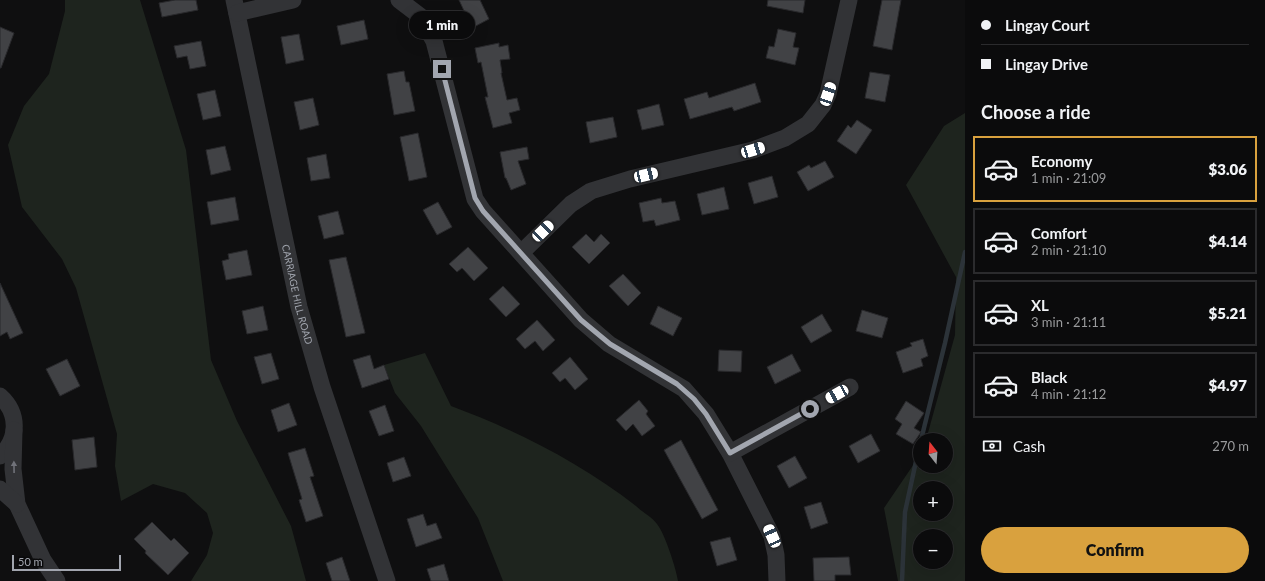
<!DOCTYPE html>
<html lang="en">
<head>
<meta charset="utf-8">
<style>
  :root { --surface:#0b0b0c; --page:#141415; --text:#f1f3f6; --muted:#9a9b9d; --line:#2b2b2d; --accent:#d9a13e }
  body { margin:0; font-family:Lato,sans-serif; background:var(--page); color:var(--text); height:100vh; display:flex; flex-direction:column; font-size:15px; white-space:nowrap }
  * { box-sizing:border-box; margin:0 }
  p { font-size:13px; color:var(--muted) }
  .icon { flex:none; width:22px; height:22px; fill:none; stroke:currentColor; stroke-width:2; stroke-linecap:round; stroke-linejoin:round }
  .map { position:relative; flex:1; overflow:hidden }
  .sheet { display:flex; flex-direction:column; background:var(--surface); width:300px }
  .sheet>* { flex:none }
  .top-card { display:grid; align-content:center; height:88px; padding:0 16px; background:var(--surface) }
  .needle { width:26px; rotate:343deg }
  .buttons { position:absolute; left:913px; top:433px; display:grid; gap:8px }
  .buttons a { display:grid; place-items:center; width:40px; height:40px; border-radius:50%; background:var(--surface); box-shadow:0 4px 16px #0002,0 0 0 1px var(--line); font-size:20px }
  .scale { position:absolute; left:12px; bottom:10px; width:109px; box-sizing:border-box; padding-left:4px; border:2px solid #a2a6af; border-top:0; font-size:11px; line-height:14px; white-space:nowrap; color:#a2a6af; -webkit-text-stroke:3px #0a0a0b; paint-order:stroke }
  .end { position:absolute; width:18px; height:18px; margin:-9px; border:5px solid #a2a6af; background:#111; box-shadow:0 0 0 2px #111 }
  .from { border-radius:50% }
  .bubble { position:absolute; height:28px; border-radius:14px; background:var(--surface); box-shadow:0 4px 16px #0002,0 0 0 1px var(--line); font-size:13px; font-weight:800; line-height:28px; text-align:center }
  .car { position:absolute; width:12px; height:24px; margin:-12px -6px; border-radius:5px; box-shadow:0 0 3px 1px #0007; background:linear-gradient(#fff 24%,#345 0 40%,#fff 0 76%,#345 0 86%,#fff 0) }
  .top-card b { display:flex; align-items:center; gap:14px; height:38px; font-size:15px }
  .top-card b+b { border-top:1px solid var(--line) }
  .top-card i { width:10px; height:10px; background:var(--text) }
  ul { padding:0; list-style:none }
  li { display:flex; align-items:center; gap:12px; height:66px; margin:0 8px 6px; padding:0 8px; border:2px solid var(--line); border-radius:0px }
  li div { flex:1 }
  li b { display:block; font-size:15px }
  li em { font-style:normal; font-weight:800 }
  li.active { border-color:var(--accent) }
  li>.icon { width:36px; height:36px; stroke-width:1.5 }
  h2 { padding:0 16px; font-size:18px; line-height:48px }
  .pay { display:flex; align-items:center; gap:10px; height:44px; padding:0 16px; font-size:15px }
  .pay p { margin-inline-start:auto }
  .primary-button { display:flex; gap:8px; margin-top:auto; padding:8px 16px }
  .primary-button a { flex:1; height:46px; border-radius:24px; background:var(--accent); color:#111; font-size:16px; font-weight:800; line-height:46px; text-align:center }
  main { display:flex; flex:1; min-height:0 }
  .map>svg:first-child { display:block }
</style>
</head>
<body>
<main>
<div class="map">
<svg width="965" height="581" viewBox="0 0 965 581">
  <rect width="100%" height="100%" fill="#0f0f10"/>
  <path fill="#1e241e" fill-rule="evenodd" d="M65 0H140L186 150 211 360 237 421 291 526 306 581H191L207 555 213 533 207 513 185 493 153 484 121 501 115 466 117 434 76 288 62 259 22 207 8 145 24 106 49 74 65 11Z
    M965 113V581H898L884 508 920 455V466H946V440H926L955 335 956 277 906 185 944 126ZM920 488H946V514H920ZM920 536H946V562H920Z
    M425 353 451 406C516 430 581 463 636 506 642 512 652 517 657 524 665 534 676 568 678 581H503L478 518 421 426 395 393 384 365Z"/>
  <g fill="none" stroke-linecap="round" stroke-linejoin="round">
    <path stroke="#2c3339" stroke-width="4.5" d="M921 440 945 343 965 252
      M902 581 905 512 920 443"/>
  </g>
  <path fill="#414245" stroke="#29292c" d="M175 0H196L198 10 162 17 159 3Z
    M459 0H480L489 19 472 28Z
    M768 0H805L803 13 767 6Z
    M882 0H901L892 50 873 46Z
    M364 20 368 39 341 45 337 26Z
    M0 27 14 33 1 68H0Z
    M778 29 796 33 793 47 799 48 795 65 766 58 769 46 774 47Z
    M299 34 304 60 286 64 281 37Z
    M201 41 206 66 190 69 187 56 177 58 174 46Z
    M499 43V47L508 45 510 59 500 60 502 73H501L507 100 517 98 520 110 509 113 512 123 493 128 485 97H488L481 62 478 63 475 48Z
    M404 71 406 82H409L415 111 394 115 387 74Z
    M870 72 890 75 885 102 865 98Z
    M755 83 761 102 734 111 732 107 690 119 684 99 707 92 709 98Z
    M215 90 221 116 203 120 197 94Z
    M313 98 319 125 300 130 294 102Z
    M659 104 664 125 642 130 637 110Z
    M613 117 617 137 590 143 586 122Z
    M857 120 872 130 856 154 837 141 848 125 851 128Z
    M418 133 427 177 409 181 400 137Z
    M225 146 231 170 211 175 206 150Z
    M527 147 529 159 518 161 526 184 511 190 506 178H505L500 152Z
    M326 154 330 178 311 181 307 158Z
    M825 161 834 177 808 191 797 172 809 165 811 168Z
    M772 176 778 197 754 204 748 183Z
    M724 187 729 209 702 215 697 194Z
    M235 197 239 220 211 225 207 202Z
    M661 198 662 203 675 201 680 220 656 226 654 220 643 222 639 203Z
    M438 202 452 227 437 235 423 210Z
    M338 211 344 234 324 239 318 216Z
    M586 234 594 242 601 234 610 243 589 264 572 247Z
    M468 247 488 268 474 281 462 268 457 272 449 264Z
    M247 250 252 275 226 280 222 261 229 259 228 254Z
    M346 257 365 333 346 337 329 260Z
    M623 274 641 293 628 306 609 286Z
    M0 283 23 333 10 339 7 332 0 336Z
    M503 286 520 304 506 317 489 299Z
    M263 306 268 330 247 334 242 311Z
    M658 306 682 318 673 336 650 324Z
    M862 310 888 318 882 338 856 331Z
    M822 314 832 331 811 343 801 327Z
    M537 320 555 340 543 351 535 341 525 349 516 339Z
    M923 339 928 356 921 359 923 366 903 373 896 352 912 346 910 343Z
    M719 350 742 351 741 372 718 371Z
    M271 353 279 379 262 384 254 357Z
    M792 354 801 371 775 384 767 367Z
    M370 355 374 369 384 365 389 379 362 388 353 360Z
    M570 357 588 379 575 390 565 378 560 382 552 373Z
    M67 359 80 386 60 396 46 369Z
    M639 400 648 411 646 414 655 426 642 436 633 424 626 431 616 420Z
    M906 401 924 413 914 428 921 432 913 444 896 434 902 424 895 419Z
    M289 403 297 425 278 432 271 410Z
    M385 405 394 431 379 436 369 411Z
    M871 434 880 451 858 463 849 446Z
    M94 437 97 467 75 470 72 440Z
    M681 440 718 510 702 519 664 450Z
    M305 448 314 476 310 477 323 516 306 522 299 500 302 499 288 453Z
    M795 456 807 478 789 488 777 466Z
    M404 457 411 476 393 482 387 463Z
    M821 502 828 523 811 529 804 507Z
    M423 514 427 526 436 523 442 538 416 547 407 519Z
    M152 522 171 541 174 538 189 553 168 575 145 553 146 551 134 539Z
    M730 537 737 560 717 566 710 542Z
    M342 557 350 581H332L326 563Z
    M849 557 851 575H835V581H814L813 558Z
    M444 564 449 581H431L427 569Z"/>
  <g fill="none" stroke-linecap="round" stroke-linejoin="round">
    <g stroke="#323336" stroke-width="17">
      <path id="s1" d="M234 0 299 307 322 387 387 581"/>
      <path d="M399 0 420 16 434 41 475 199 483 211 581 320 609 344 684 389 706 414 730 453 772 536 776 555 777 581"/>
      <path d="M237 13 293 0"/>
      <path d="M522 252 571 204 591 191 630 179 753 150 785 138 808 124 823 105 828 94 849 0"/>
      <path d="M0 396C19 413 19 439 0 456"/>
      <path d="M14 430 13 469 17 504 43 560 57 581"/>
      <path d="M730 453 850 387"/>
      <path d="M0 489 17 504"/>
    </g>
  </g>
  <defs><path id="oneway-solid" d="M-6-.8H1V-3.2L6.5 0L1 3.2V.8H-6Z"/></defs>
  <use fill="#707279" href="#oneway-solid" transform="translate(14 467) rotate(-91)"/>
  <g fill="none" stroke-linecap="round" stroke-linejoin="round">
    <path stroke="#a2a6af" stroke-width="5" d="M442 69 475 198 483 211 581 320 610 344 677 384 694 399 706 414 730 453 810 409"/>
  </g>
  <g text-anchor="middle" stroke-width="3.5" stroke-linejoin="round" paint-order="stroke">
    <g font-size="10" fill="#a2a6af" stroke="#0a0a0b">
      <text dy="4" stroke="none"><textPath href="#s1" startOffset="301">CARRIAGE HILL ROAD</textPath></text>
    </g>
  </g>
</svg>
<div class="buttons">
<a><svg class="needle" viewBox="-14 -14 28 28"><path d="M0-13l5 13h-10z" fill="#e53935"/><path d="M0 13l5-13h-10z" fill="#9a9b9d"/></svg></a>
<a>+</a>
<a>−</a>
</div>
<div class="scale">50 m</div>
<i class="end from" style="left:810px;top:409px"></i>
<i class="end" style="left:442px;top:69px"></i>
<div class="bubble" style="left:409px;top:11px;width:66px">1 min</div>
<i class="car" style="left:828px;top:94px;rotate:18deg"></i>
<i class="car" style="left:753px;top:150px;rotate:73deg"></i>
<i class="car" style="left:646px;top:175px;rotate:77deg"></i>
<i class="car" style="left:543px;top:231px;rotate:46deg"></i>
<i class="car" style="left:837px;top:394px;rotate:241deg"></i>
<i class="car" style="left:772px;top:536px;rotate:336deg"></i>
</div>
<section class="sheet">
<div class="top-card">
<b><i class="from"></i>Lingay Court</b>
<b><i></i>Lingay Drive</b>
</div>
<h2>Choose a ride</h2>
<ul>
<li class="active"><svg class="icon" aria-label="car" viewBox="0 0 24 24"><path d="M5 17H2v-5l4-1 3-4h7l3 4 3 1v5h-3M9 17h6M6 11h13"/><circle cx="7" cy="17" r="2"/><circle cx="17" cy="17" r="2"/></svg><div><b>Economy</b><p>1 min · 21:09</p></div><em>$3.06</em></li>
<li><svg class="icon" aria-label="car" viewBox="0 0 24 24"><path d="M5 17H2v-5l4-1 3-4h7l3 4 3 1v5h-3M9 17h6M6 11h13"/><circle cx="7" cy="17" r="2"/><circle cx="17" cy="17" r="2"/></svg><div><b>Comfort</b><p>2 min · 21:10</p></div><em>$4.14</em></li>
<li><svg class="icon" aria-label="car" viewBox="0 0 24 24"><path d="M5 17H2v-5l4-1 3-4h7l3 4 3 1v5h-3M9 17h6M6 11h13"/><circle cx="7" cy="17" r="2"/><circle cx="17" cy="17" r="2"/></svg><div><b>XL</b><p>3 min · 21:11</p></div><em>$5.21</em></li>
<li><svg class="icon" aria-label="car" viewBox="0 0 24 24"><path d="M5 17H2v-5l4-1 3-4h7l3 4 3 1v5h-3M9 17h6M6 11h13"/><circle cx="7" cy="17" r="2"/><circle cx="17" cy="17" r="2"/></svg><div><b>Black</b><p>4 min · 21:12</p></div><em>$4.97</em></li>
</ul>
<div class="pay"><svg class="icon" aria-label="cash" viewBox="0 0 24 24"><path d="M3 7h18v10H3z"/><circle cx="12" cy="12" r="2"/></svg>Cash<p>270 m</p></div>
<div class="primary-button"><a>Confirm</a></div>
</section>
</main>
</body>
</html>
